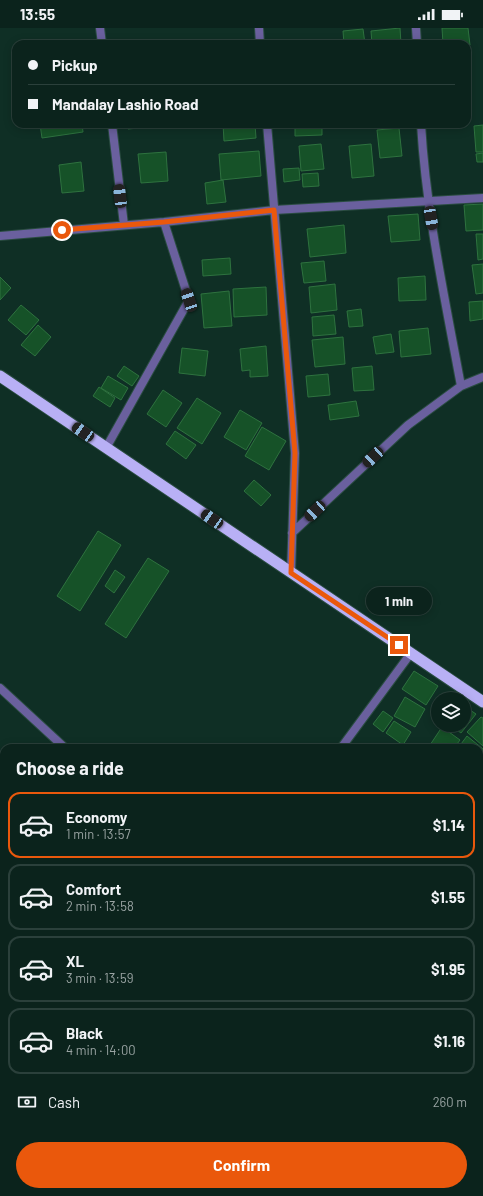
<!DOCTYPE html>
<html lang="en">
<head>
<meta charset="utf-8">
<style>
  :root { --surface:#0b231c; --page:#142b25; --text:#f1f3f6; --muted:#9aa4a3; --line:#2b403b; --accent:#ea580c }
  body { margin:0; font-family:Barlow,sans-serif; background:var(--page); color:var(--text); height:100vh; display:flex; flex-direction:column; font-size:15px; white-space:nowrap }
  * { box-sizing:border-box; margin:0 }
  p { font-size:13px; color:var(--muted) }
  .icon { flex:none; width:22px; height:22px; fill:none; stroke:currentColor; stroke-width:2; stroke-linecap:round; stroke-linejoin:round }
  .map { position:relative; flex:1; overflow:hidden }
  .details { position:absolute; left:0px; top:716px; width:483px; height:452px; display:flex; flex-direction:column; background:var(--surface); border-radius:12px 12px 0 0; box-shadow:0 2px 10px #0003,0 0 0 1px var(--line) }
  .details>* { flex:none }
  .guide { position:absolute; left:12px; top:12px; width:459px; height:88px; border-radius:12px; box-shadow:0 2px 10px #0003,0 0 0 1px var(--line); display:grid; align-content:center; height:88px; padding:0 16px; background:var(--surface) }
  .controls { position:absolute; left:431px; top:664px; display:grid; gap:8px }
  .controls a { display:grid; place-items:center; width:40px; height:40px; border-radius:50%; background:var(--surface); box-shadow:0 2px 10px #0003,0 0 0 1px var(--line); font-size:20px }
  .end { position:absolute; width:18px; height:18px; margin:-9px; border:5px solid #ea580c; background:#fff; box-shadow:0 0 0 2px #fff }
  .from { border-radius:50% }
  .bubble { position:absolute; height:28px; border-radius:14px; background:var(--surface); box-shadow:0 2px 10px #0003,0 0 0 1px var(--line); font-size:13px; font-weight:700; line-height:28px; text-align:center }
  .car { position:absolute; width:12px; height:24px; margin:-12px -6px; border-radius:5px; box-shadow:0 0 3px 1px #0007; background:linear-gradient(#222 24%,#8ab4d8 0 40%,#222 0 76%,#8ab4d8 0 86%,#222 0) }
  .guide b { display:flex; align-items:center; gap:14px; height:38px; font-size:15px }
  .guide b+b { border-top:1px solid var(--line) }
  .guide i { width:10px; height:10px; background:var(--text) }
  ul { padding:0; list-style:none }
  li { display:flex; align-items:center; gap:12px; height:66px; margin:0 8px 6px; padding:0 8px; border:2px solid var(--line); border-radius:12px }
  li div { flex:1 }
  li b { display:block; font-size:15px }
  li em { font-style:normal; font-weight:700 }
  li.active { border-color:var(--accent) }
  li>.icon { width:36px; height:36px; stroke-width:1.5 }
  h2 { padding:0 16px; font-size:18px; line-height:48px }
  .pay { display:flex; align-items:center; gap:10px; height:44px; padding:0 16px; font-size:15px }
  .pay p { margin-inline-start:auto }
  .primary-button { display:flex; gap:8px; margin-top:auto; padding:8px 16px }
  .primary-button a { flex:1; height:46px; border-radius:24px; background:var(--accent); color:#fff; font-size:16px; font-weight:700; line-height:46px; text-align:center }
  .status { display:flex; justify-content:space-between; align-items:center; height:28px; padding:0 20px; background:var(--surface); direction:ltr }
  .status svg { height:11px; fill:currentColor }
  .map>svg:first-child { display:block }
</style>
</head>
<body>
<div class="status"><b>13:55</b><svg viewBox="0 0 49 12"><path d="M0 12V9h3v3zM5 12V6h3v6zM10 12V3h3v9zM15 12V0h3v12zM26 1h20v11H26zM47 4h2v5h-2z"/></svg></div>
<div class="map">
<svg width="483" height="1168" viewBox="0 0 483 1168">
  <rect width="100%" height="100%" fill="#0f2f25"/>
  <path fill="#165228" stroke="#2e723f" d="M400 0 401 16H372L371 3Z
    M442 0H468L470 17H467V16H443Z
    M363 1 365 16H344L343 3Z
    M149 12V16H122V13Z
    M40 96H82L83 104 42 110Z
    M127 96H160V98L128 101Z
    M223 96H255L256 110 224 113Z
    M295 96H322V107L295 108Z
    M483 97V124H476L474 98Z
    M399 100 402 128 380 130 377 102Z
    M321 116 324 141 301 143 299 118Z
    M371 116 374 148 352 150 349 118Z
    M259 123 261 148 221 152 219 126Z
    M166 124 168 153 141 155 138 126Z
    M483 125V134H477L476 126Z
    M81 134 84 163 62 165 59 137Z
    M299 140 300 152 284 154 283 141Z
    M318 145 319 158 303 159 302 146Z
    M223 152 226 174 207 176 205 155Z
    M483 176V202L466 203 464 177Z
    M418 186 420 212 391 214 388 188Z
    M344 197 346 225 310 229 307 201Z
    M476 206H483V231L478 232Z
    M230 230 231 246 203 248 202 232Z
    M324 233 326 253 304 255 301 235Z
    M483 236V265L476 266 472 237Z
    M425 248 426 272 399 273 398 250Z
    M0 249 11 260 0 272Z
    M335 256 337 282 311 285 309 259Z
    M266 259 267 287 234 289 233 261Z
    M229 263 232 298 204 300 201 266Z
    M483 273V291L470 293 469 274Z
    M21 277 39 292 26 307 8 292Z
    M361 281 363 298 349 299 347 283Z
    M334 287 336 306 313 308 312 289Z
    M38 297 51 309 35 328 21 317Z
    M428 300 431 326 401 329 399 303Z
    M391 306 394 324 376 326 373 309Z
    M343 309 345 336 315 339 312 312Z
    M266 318 268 348 250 349V342L242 343 240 321Z
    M182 320 208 323 205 348 179 345Z
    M124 338 139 348 132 358 117 348Z
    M372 338 374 362 354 363 352 340Z
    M328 346 330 367 308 369 306 348Z
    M108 348 128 360 121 372 101 360Z
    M99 359 115 370 110 379 93 368Z
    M163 362 182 375 166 399 147 386Z
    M197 370 221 385 202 416 177 400Z
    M356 373 359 388 330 392 328 377Z
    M240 382 262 395 246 422 224 409Z
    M262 399 286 413 269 442 245 428Z
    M175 403 196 417 186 431 166 416Z
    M254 452 271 467 261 478 244 463Z
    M98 503 121 517 80 583 57 568Z
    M148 530 169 543 126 610 105 596Z
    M115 542 125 549 114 565 105 558Z
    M414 643 438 658 426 677 402 661Z
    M405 669 425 681 415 699 394 688Z
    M464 678 476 686 461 705 450 697H464Z
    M383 683 393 690 383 704 373 696Z
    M481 689 483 690V718L467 704Z
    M394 693 411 704 403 717 386 705Z
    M442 699 460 712 454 720H428Z
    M467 708 483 721V742L479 738V720H458Z
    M479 955H483V975H479Z
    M3 1043 4 1044V1082L0 1077V1046Z
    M170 1164H192L187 1168H173Z"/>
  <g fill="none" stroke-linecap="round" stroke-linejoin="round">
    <defs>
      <path id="minor" d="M100 0 102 16
        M259 0 260 16
        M416 0 417 16
        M112 96 124 197
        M267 96 295 425 291 545
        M421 96C426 184 445 271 461 358
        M0 208 164 194 274 182 483 170
        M106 420 189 272 164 194
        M292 505 408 397 461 358 483 349
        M0 660 65 720
        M341 720 411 625
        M479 1008 483 1011
        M0 1017 4 1021
        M0 1163 4 1157
        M20 1164 24 1168
        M246 1168 248 1164"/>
      <path id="trunk" d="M0 348 483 674"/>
    </defs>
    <use href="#minor" stroke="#2a4c41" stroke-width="10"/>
    <use href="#trunk" stroke="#2a4c41" stroke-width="13"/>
    <use href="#minor" stroke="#6a609e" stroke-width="8"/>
    <use href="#trunk" stroke="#b8b0f5" stroke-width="11"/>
  </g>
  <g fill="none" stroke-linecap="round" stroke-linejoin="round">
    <path stroke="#ea580c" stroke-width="5" d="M62 202 164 194 274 182 295 425 291 545 399 617"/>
  </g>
</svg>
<div class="controls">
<a><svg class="icon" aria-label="layers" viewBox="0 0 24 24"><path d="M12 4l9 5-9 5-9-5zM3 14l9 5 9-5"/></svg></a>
</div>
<i class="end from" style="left:62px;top:202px"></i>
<i class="end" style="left:399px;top:617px"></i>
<div class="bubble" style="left:366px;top:559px;width:66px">1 min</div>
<i class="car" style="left:120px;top:168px;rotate:353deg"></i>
<i class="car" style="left:431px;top:190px;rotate:170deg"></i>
<i class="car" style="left:189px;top:272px;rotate:342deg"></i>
<i class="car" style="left:83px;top:404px;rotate:304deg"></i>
<i class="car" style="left:373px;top:429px;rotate:227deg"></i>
<i class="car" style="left:315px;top:483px;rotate:227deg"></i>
<i class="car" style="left:212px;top:491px;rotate:304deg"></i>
<div class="guide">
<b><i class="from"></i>Pickup</b>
<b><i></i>Mandalay Lashio Road</b>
</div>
<section class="details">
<h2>Choose a ride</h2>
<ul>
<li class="active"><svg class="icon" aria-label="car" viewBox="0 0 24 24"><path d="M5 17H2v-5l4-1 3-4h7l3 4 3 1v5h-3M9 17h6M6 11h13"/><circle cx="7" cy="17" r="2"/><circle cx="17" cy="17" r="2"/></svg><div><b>Economy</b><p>1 min · 13:57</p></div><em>$1.14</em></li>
<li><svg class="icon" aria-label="car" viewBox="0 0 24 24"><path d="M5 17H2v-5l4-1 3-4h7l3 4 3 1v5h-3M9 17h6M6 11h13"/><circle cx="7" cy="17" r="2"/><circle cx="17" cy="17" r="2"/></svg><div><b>Comfort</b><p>2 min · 13:58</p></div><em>$1.55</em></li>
<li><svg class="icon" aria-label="car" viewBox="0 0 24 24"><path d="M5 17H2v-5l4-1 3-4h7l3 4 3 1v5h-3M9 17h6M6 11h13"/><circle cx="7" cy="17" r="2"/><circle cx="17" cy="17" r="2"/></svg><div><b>XL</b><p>3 min · 13:59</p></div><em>$1.95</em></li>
<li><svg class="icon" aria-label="car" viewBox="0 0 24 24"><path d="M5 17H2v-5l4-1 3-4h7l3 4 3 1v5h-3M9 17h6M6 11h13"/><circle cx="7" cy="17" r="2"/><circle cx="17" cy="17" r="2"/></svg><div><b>Black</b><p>4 min · 14:00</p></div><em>$1.16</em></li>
</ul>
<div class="pay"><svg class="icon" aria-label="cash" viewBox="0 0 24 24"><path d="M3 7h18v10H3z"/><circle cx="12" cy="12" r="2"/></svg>Cash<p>260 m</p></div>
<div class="primary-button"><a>Confirm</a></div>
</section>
</div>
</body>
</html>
